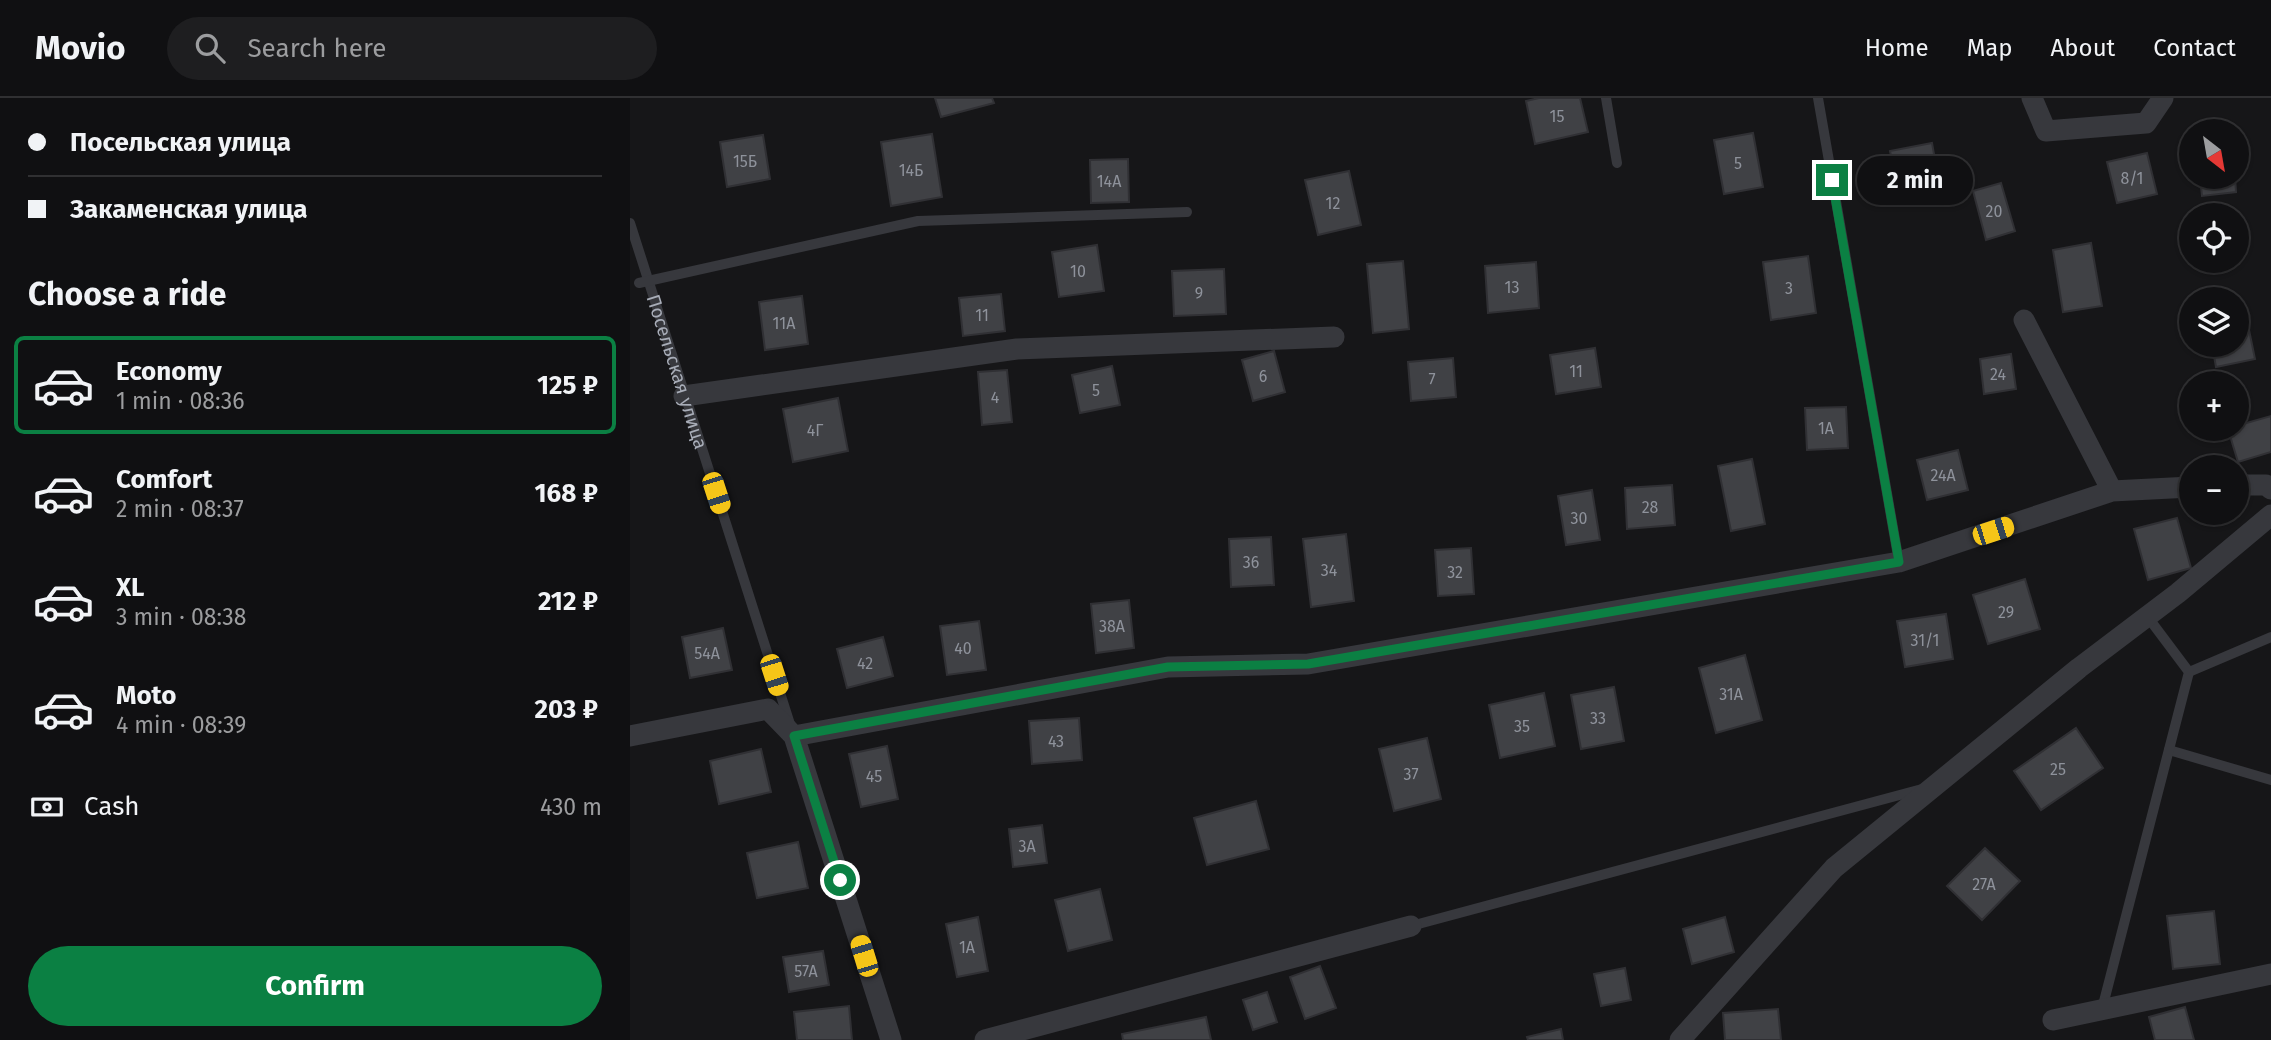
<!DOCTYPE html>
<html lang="en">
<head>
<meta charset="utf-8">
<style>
  :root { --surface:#101012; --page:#1e1e20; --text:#f1f3f6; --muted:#9c9d9f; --line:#303032; --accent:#0b8043 }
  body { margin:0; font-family:"Fira Sans",sans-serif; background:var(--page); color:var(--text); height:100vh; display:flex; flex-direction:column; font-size:26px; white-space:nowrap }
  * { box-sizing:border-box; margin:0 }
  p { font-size:23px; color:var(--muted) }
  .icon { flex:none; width:38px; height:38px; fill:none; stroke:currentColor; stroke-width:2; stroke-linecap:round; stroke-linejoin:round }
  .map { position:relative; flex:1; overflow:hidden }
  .panel { display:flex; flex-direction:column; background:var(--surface); width:630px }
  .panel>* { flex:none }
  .banner { display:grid; align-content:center; height:154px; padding:0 28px; background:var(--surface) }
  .needle { width:46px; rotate:149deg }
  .tools { position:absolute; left:1549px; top:21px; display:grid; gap:14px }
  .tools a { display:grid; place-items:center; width:70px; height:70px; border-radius:50%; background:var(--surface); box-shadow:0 2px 5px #0004,0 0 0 2px var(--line); font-size:35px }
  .end { position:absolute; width:32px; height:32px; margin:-16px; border:9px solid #0b8043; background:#fff; box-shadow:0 0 0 4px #fff }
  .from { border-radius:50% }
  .bubble { position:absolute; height:49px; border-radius:24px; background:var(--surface); box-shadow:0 2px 5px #0004,0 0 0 2px var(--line); font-size:23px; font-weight:700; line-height:49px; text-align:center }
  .car { position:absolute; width:21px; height:42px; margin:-21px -10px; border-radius:9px; box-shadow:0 0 5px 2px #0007; background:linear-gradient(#f5c518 24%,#345 0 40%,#f5c518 0 76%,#345 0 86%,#f5c518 0) }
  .banner b { display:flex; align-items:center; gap:24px; height:66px; font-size:26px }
  .banner b+b { border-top:2px solid var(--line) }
  .banner i { width:18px; height:18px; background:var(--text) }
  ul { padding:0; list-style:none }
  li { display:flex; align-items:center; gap:21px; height:98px; margin:0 14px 10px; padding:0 14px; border:4px solid transparent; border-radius:10px }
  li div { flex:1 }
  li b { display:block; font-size:26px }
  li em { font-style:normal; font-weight:700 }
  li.on { border-color:var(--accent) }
  li>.icon { width:63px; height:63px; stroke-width:1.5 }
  h2 { padding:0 28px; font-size:32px; line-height:84px }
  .pay { display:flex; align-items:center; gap:18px; height:77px; padding:0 28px; font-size:26px }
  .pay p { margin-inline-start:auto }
  .button { display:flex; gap:14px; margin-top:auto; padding:14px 28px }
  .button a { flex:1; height:80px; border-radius:42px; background:var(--accent); color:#fff; font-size:28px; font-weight:700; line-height:80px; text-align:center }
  header { display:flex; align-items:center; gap:42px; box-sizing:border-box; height:98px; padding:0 35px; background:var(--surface); border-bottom:2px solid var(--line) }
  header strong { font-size:33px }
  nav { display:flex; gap:38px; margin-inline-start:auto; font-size:24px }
  .search { width:490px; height:63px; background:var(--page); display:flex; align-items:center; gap:18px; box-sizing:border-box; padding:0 24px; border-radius:38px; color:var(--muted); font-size:26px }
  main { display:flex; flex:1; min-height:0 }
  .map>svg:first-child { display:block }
</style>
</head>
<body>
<header>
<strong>Movio</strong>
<div class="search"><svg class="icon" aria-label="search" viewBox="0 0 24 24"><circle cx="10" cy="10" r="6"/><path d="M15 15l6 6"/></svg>Search here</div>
<nav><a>Home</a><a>Map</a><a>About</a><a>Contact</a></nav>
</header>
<main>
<section class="panel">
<div class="banner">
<b><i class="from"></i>Посельская улица</b>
<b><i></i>Закаменская улица</b>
</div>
<h2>Choose a ride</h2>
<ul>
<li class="on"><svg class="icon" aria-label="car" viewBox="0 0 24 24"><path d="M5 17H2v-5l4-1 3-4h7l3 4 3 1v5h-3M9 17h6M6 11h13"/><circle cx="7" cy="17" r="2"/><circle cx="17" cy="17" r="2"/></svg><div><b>Economy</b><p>1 min · 08:36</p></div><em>125 ₽</em></li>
<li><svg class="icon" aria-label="car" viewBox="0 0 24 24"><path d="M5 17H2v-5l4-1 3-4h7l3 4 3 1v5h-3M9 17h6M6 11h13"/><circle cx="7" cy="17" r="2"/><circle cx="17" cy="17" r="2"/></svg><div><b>Comfort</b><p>2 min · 08:37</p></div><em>168 ₽</em></li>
<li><svg class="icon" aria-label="car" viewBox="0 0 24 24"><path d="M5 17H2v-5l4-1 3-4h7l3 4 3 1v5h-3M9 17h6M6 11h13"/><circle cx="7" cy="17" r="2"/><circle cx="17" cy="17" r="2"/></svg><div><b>XL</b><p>3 min · 08:38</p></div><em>212 ₽</em></li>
<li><svg class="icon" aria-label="car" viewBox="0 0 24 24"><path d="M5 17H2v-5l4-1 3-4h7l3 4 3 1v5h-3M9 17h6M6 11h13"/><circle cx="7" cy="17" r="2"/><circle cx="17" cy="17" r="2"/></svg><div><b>Moto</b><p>4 min · 08:39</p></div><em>203 ₽</em></li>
</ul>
<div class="pay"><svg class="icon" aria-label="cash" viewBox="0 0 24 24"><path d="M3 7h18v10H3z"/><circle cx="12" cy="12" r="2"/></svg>Cash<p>430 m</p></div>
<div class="button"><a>Confirm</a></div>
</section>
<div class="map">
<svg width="1641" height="942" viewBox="0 0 1641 942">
  <rect width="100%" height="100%" fill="#161618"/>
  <path fill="#404145" stroke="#303034" stroke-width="2" d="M305 0H362L364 5 311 19Z
    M909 0H950L958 34 905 46 896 3Z
    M1123 35 1133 89 1094 96 1084 42Z
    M302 36 312 99 261 108 251 44Z
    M133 37 140 81 97 89 90 44Z
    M1302 45 1311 95 1270 103 1260 53Z
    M1517 55 1527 96 1487 105 1477 64Z
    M498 61 499 104 461 105 460 62Z
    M719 73 731 127 688 137 675 82Z
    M1570 79H1605L1606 94 1572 98Z
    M1371 85 1385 133 1356 142 1343 93Z
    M1461 145 1472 208 1433 214 1423 152Z
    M467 147 474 193 429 199 422 154Z
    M1178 158 1186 215 1141 222 1133 164Z
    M773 163 779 231 743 235 737 166Z
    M906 164 909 210 858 215 855 168Z
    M594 171 596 216 544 218 542 173Z
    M371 196 375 233 333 238 329 200Z
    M172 198 178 246 135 252 129 204Z
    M1618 227 1625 261 1586 269 1582 247H1606V229Z
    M965 250 971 289 926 296 920 257Z
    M644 253 655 294 623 303 612 262Z
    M1381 256 1386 291 1354 296 1350 261Z
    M823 260 826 299 781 303 778 264Z
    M482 268 490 307 450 315 442 277Z
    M377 272 382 324 352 327 348 274Z
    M208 300 218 353 163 364 153 311Z
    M1216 309 1218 350 1177 352 1175 310Z
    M1641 318V354L1608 364 1598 331H1606V328Z
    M1328 352 1338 392 1297 402 1287 362Z
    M1122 361 1135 426 1101 433 1088 368Z
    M1042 387 1045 427 997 431 995 390Z
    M962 392 970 442 936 447 928 398Z
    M1547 420 1561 470 1518 482 1504 431Z
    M716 436 724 503 681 509 673 441Z
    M641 439 644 487 601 489 599 441Z
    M841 450 844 496 808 498 805 452Z
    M1395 481 1410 531 1358 546 1343 497Z
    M499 502 504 550 466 555 461 506Z
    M1316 516 1323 561 1275 569 1267 523Z
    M349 523 356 572 317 577 310 528Z
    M93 530 102 572 60 580 52 539Z
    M253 539 263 578 217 590 207 551Z
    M1115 557 1132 622 1086 635 1069 570Z
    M984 589 994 643 951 651 941 597Z
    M914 595 925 648 870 660 859 607Z
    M449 620 452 662 402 666 399 623Z
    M1446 630 1473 670 1411 712 1384 673Z
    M797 640 811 701 764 713 749 651Z
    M257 648 268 701 231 709 219 656Z
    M131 651 141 694 89 706 80 663Z
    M626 703 639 751 577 767 564 720Z
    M412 727 417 765 383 769 379 731Z
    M168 744 178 790 127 800 117 755Z
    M1355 750 1390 783 1352 822 1317 788Z
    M470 791 482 842 438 853 425 802Z
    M1584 813 1590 866 1543 871 1537 818Z
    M348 819 358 873 327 879 316 826Z
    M1095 819 1104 854 1062 866 1053 831Z
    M193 853 199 887 159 894 153 859Z
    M690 868 706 910 675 921 660 879Z
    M995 870 1001 902 971 908 964 876Z
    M637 894 647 924 623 932 613 902Z
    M219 908 222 942H167L164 914Z
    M1555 909 1564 942H1525L1519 919Z
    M1148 911 1151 942H1095L1093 915Z
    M576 919 581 942H493L492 936Z
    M931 931 933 942H898L897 939Z"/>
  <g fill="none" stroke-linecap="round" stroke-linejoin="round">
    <g stroke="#37383d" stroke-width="10">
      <path d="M976 0 987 65"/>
      <path d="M1188 0 1269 464"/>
      <path id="s1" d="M0 125 160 626"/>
      <path d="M9 185 288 123 557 114"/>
      <path d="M1559 574 1641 539"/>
      <path d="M1539 652 1641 682"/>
      <path d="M781 828 1292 691"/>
      <path d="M1472 911 1559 574 1517 518"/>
    </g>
    <path stroke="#37383d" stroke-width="21" d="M1402 0 1416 33 1516 25 1533 0
      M1394 222 1482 393
      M54 298 387 251 704 239
      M1606 387H1636L1641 391
      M0 638 138 611 164 638 261 942
      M164 638 538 569 678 566 1269 464 1482 393 1561 389
      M1423 922 1641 876
      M355 942 781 828
      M1050 942 1204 770 1449 570 1548 495 1641 417"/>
  </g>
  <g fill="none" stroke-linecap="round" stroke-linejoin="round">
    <path stroke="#0b8043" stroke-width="9" d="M210 782 164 638 538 569 678 566 1269 464 1202 82"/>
  </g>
  <g text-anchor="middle" stroke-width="5" stroke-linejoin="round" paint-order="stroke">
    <g font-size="16" fill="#8e929b">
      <text x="927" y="24">15</text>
      <text x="115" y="69">15Б</text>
      <text x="1108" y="71">5</text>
      <text x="281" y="78">14Б</text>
      <text x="1502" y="86">8/1</text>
      <text x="479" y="89">14А</text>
      <text x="703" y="111">12</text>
      <text x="1364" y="119">20</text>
      <text x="448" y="179">10</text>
      <text x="882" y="195">13</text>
      <text x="1159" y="196">3</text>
      <text x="569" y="201">9</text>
      <text x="352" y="223">11</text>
      <text x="154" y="231">11А</text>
      <text x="946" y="279">11</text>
      <text x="1368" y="282">24</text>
      <text x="633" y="284">6</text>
      <text x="802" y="287">7</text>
      <text x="466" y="298">5</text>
      <text x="365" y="305">4</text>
      <text x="1196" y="336">1А</text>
      <text x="185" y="338">4Г</text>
      <text x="1313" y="383">24А</text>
      <text x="1020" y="415">28</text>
      <text x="949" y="426">30</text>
      <text x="621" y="470">36</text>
      <text x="699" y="478">34</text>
      <text x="825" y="480">32</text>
      <text x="1376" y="520">29</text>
      <text x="482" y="534">38А</text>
      <text x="1295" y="548">31/1</text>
      <text x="333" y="556">40</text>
      <text x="77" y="561">54А</text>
      <text x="235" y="571">42</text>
      <text x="1101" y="602">31А</text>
      <text x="968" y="626">33</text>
      <text x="892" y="634">35</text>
      <text x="426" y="649">43</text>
      <text x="1428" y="677">25</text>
      <text x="781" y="682">37</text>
      <text x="244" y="684">45</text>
      <text x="397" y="754">3А</text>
      <text x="1354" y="792">27А</text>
      <text x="337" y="855">1А</text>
      <text x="176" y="879">57А</text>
    </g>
    <g font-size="19" fill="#a8adb8" stroke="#111113">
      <text dy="7" stroke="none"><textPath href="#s1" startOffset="156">Посельская улица</textPath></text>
    </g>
  </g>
</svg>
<div class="tools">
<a><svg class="needle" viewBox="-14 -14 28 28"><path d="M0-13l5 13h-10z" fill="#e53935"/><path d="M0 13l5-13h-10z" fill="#9c9d9f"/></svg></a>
<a><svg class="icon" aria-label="locate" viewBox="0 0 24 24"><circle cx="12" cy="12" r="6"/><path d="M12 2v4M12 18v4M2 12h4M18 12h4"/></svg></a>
<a><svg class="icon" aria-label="layers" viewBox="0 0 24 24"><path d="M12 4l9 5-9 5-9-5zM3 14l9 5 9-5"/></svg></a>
<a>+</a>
<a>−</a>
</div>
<i class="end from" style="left:210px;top:782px"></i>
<i class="end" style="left:1202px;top:82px"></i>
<div class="bubble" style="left:1227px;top:58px;width:116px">2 min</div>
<i class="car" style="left:86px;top:395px;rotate:162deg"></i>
<i class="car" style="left:1363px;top:433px;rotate:72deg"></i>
<i class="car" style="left:144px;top:577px;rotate:162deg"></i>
<i class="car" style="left:234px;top:858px;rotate:343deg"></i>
</div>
</main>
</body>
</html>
